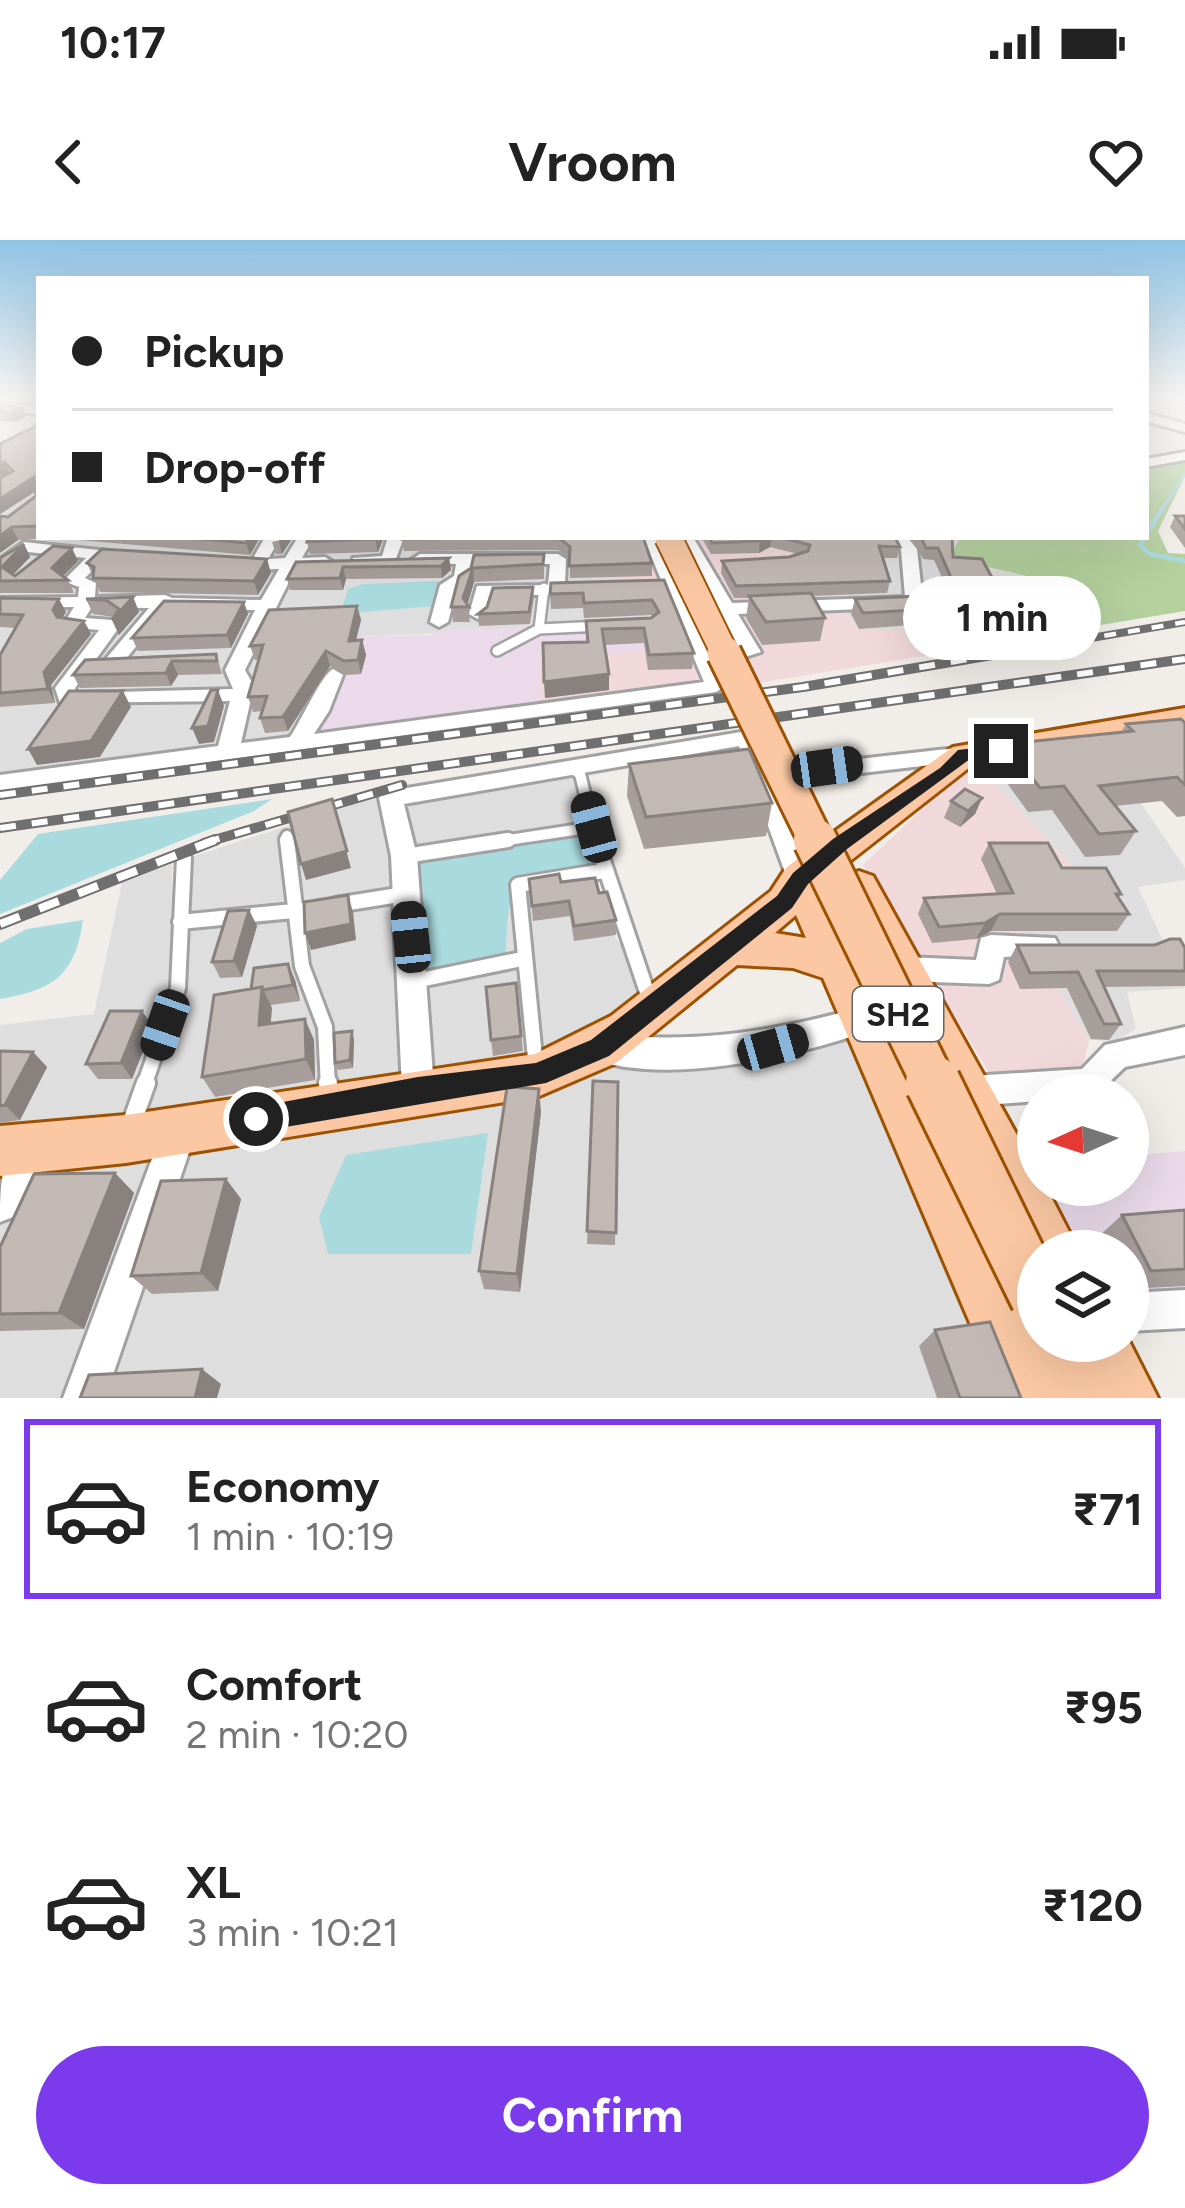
<!DOCTYPE html>
<html lang="en">
<head>
<meta charset="utf-8">
<style>
  :root { --surface:#fff; --page:#f6f6f6; --text:#222; --muted:#767676; --line:#e0e0e0; --accent:#7c3aed }
  body { margin:0; font-family:Figtree,sans-serif; background:var(--page); color:var(--text); height:100vh; display:flex; flex-direction:column; font-size:45px; white-space:nowrap }
  * { box-sizing:border-box; margin:0 }
  p { font-size:39px; color:var(--muted) }
  .icon { flex:none; width:66px; height:66px; fill:none; stroke:currentColor; stroke-width:2; stroke-linecap:round; stroke-linejoin:round }
  .map { position:relative; height:1158px; overflow:hidden }
  .side { display:flex; flex-direction:column; background:var(--surface); flex:1 }
  .side>* { flex:none }
  .guide { position:absolute; left:36px; top:36px; width:1113px; height:264px; border-radius:0px; box-shadow:0 12px 48px #0002; display:grid; align-content:center; height:264px; padding:0 36px; background:var(--surface) }
  .needle { width:78px; rotate:267deg }
  .buttons { position:absolute; left:1017px; top:834px; display:grid; gap:24px }
  .buttons a { display:grid; place-items:center; width:132px; height:132px; border-radius:50%; background:var(--surface); box-shadow:0 12px 48px #0002; font-size:60px }
  .end { position:absolute; width:54px; height:54px; margin:-27px; border:15px solid #212121; background:#fff; box-shadow:0 0 0 6px #fff }
  .from { border-radius:50% }
  .bubble { position:absolute; height:84px; border-radius:42px; background:var(--surface); box-shadow:0 12px 48px #0002; font-size:39px; font-weight:700; line-height:84px; text-align:center }
  .car { position:absolute; width:36px; height:72px; margin:-36px -18px; border-radius:15px; box-shadow:0 0 9px 3px #0007; background:linear-gradient(#222 24%,#8ab4d8 0 40%,#222 0 76%,#8ab4d8 0 86%,#222 0) }
  .guide b { display:flex; align-items:center; gap:42px; height:114px; font-size:45px }
  .guide b+b { border-top:3px solid var(--line) }
  .guide i { width:30px; height:30px; background:var(--text) }
  ul { padding:21px 0 0; list-style:none }
  li { display:flex; align-items:center; gap:36px; height:180px; margin:0 24px 18px; padding:0 12px; border:6px solid transparent; border-radius:0px }
  li div { flex:1 }
  li b { display:block; font-size:45px }
  li em { font-style:normal; font-weight:700 }
  li.selected { border-color:var(--accent) }
  li>.icon { width:108px; height:108px; stroke-width:1.5 }
  .primary-button { display:flex; gap:24px; margin-top:auto; padding:24px 36px }
  .primary-button a { flex:1; height:138px; border-radius:72px; background:var(--accent); color:#fff; font-size:48px; font-weight:700; line-height:138px; text-align:center }
  .status { display:flex; justify-content:space-between; align-items:center; height:84px; padding:0 60px; background:var(--surface); direction:ltr }
  .status svg { height:33px; fill:currentColor }
  header { display:flex; justify-content:space-between; align-items:center; height:156px; padding:0 36px; background:var(--surface); font-size:54px; font-weight:700 }
  .map>svg:first-child { display:block }
</style>
</head>
<body>
<div class="status"><b>10:17</b><svg viewBox="0 0 49 12"><path d="M0 12V9h3v3zM5 12V6h3v6zM10 12V3h3v9zM15 12V0h3v12zM26 1h20v11H26zM47 4h2v5h-2z"/></svg></div>
<header><svg class="icon" aria-label="back" viewBox="0 0 24 24"><path d="M15 5l-7 7 7 7"/></svg>Vroom<svg class="icon" aria-label="heart" viewBox="0 0 24 24"><path d="M12 20l-8-8c-3-5 5-10 8-4 3-6 11-1 8 4z"/></svg></header>
<div class="map">
<svg width="1185" height="1158" viewBox="0 0 1185 1158">
  <rect width="100%" height="100%" fill="#f1ede8"/>
  <path fill="#dfdede" d="M39 189V297H563L560 312 607 315 655 384 353 397 344 436 332 437 297 508 0 538V209Z
    M786 297H961L948 318 1076 348 986 384 998 402 949 412 919 390H859L843 369 770 368 766 314Z
    M1099 501 1185 628V640L1138 647 1185 748 1127 752 1136 789 1116 801 1089 800 1008 668 973 521Z
    M571 534 608 687 657 756 540 822 141 877 186 740 188 618 383 555Z
    M172 624 173 741 123 877 0 885V785L94 774 122 643Z
    M867 792 1029 1158H0V927L605 822 676 827 788 822Z"/>
  <path fill="#f1d8db" d="M563 297H646L710 446 541 468 539 416 655 384 648 368 633 367 607 315 560 313Z
    M692 297H786L795 318 766 315 770 344 761 347 843 368 859 390H919L949 412 751 444 739 415 752 409Z
    M973 521 1082 635 1009 668 1089 800 1080 836 993 839 863 625Z"/>
  <path fill="#eadaea" d="M655 386 665 411 540 416 541 468 306 500 344 436 353 397 432 395 435 389Z
    M1185 911V1065L1128 1074V1011H1078L1044 945H1128V916Z"/>
  <path fill="#b4d09d" d="M1185 217V236L1158 291 1168 313 1185 314V371L998 402 985 385 1074 347 948 318 961 297H1146V223Z"/>
  <path fill="#a9dade" d="M438 341 447 348 435 366 351 373 342 368 348 349 363 344Z
    M272 559 254 571 0 674V640L38 594Z
    M588 592 592 627C514 637 508 633 506 714L424 735 419 618Z
    M83 680C75 735 54 750 0 759V703L27 689Z
    M488 893 471 1014H328L319 977 346 915Z"/>
  <g fill="none" stroke-linecap="round" stroke-linejoin="round">
    <path stroke="#a9dade" stroke-width="3" d="M1161 271 1185 234"/>
    <path stroke="#a9dade" stroke-width="4.5" d="M1146 294 1163 268
      M1144 297 1140 305 1150 314 1185 321"/>
    <defs>
      <path id="lane-far3" d="M539 389 601 386
        M497 411 539 389 544 348"/>
      <path id="lane-far2" d="M572 528 580 534 597 603
        M287 596 288 603
        M488 603 594 587"/>
      <path id="lane-far1" d="M287 600 302 726 325 787 328 846
        M596 600 651 764
        M405 616 508 600
        M336 665 405 654
        M180 682 304 670
        M415 741 522 719
        M536 828 518 645 603 631
        M144 846 178 748 184 618"/>
      <path id="lane" d="M328 843 329 859
        M131 885 146 843"/>
      <path id="street" d="M0 161 39 167V175L0 167Z
        M1146 173 1185 184V192L1146 181Z
        M1185 212V220L1146 227V219Z
        M265 297H281L268 319 285 318 298 297H314L302 318 325 317 333 322 325 327 296 328 245 430 254 446 241 503 290 497C301 481 322 434 333 429L343 435 329 471 314 494 704 442 643 297H659L712 415 740 409 677 297H693L732 363 905 357 901 310 890 297H907L917 309 923 362 914 367 738 374 761 412 717 426 726 446 716 452 0 551V535L218 506 230 461 60 463 55 448 99 390 67 387 64 383 74 367 0 368V358L78 357 79 347 63 341 86 318 28 312 0 333V319L24 302 127 313 135 318 133 321 103 320 85 338 96 343 95 357 165 355 172 358 261 360 279 329 240 330 232 325 252 320ZM92 367 149 368 103 422 113 428 120 426 167 369 255 370 225 430 233 449 76 453 75 448 121 385 112 380 85 378Z
        M388 297H404L394 324H353V318L382 316Z
        M420 314H558L566 319 565 345H582L591 350 582 355H491L487 374 478 379 469 374 477 346 548 345 550 324H472L470 339 457 348 448 382 439 387 430 382 440 345 454 336 456 324 414 322 412 319Z
        M747 491 758 498 770 529 965 507 976 514 965 521 775 543 813 638 809 645H791L787 638 739 506 404 564 417 616 434 849 429 860 418 864 407 860 402 849 391 616 379 558 383 552Z
        M991 695 1055 698 1059 706 1055 714 1004 717 999 740 989 744 905 741 895 737 891 729 895 721 905 717 976 720 981 698Z
        M866 766 877 770 881 779 877 788C800 816 667 847 589 818L585 808 589 798 600 794C697 804 773 792 866 766Z
        M1185 787V815L1125 827 1096 855H1038V861L971 866 960 862 955 851 960 840 971 836 1082 829 1105 805Z
        M180 873 192 878 197 889 105 1158H63L163 889 168 878Z
        M28 893 40 898 45 910 13 977 0 982C0 951 0 907 28 893Z
        M1185 1050V1088L1128 1091V1053Z"/>
      <path id="secondary" d="M31 157 30 160 0 168V158Z"/>
      <path id="primary" d="M1185 468V488L975 523 822 643 1034 1091 1038 1080V1101L1128 1099 1158 1158H1002L823 738 793 728 737 725 616 823 537 857 126 923 0 936V886L126 875 535 814 611 776 771 651 786 628 810 609 953 507ZM796 675 806 698 775 693Z
        M859 631 873 636 1038 933V945H1045L1079 1011H1038V1033L1031 1031 839 646 845 636Z"/>
    </defs>
    <use href="#lane-far3" stroke="#a2a2a2" stroke-width="14"/>
    <use href="#lane-far2" stroke="#a2a2a2" stroke-width="16"/>
    <use href="#lane-far1" stroke="#a2a2a2" stroke-width="20"/>
    <use href="#lane" stroke="#a2a2a2" stroke-width="24"/>
    <use href="#street" stroke="#a2a2a2" stroke-width="6"/>
    <use href="#secondary" stroke="#7a7606" stroke-width="6"/>
    <use href="#primary" stroke="#9d5201" stroke-width="6"/>
    <use href="#lane-far3" stroke="#fff" stroke-width="9"/>
    <use href="#lane-far2" stroke="#fff" stroke-width="10"/>
    <use href="#lane-far1" stroke="#fff" stroke-width="14"/>
    <use href="#lane" stroke="#fff" stroke-width="18"/>
    <use href="#street" fill="#fff" fill-rule="evenodd"/>
    <use href="#secondary" fill="#f9f4be" fill-rule="evenodd"/>
    <use href="#primary" fill="#fbc8a3" fill-rule="evenodd"/>
    <defs>
      <path id="rail-far2" d="M986 416 1185 382"/>
      <path id="rail-far1" d="M0 555 803 447 1004 413
        M0 588 1185 419
        M204 603 402 545"/>
      <path id="rail" d="M0 684 215 600"/>
    </defs>
    <use href="#rail-far2" stroke="#6f6f6f" stroke-width="8"/>
    <use href="#rail-far1" stroke="#6f6f6f" stroke-width="10"/>
    <use href="#rail" stroke="#6f6f6f" stroke-width="12"/>
    <use href="#rail-far2" stroke="#fff" stroke-width="4.5" stroke-dasharray="12" stroke-linecap="butt"/>
    <use href="#rail-far1" stroke="#fff" stroke-width="6" stroke-dasharray="16" stroke-linecap="butt"/>
    <use href="#rail" stroke="#fff" stroke-width="8" stroke-dasharray="21" stroke-linecap="butt"/>
    <defs>
      <path id="primary-bridge-far3" d="M668 297 726 416"/>
      <path id="primary-bridge-far2" d="M724 413 817 603"/>
      <path id="primary-bridge-far1" d="M815 600 935 846"/>
      <path id="primary-bridge" d="M933 843 1038 1058"/>
    </defs>
    <use href="#primary-bridge-far3" stroke="#9d5201" stroke-width="30" stroke-linecap="butt"/>
    <use href="#primary-bridge-far2" stroke="#9d5201" stroke-width="39" stroke-linecap="butt"/>
    <use href="#primary-bridge-far1" stroke="#9d5201" stroke-width="48" stroke-linecap="butt"/>
    <use href="#primary-bridge" stroke="#9d5201" stroke-width="60" stroke-linecap="butt"/>
    <use href="#primary-bridge-far3" stroke="#fbc8a3" stroke-width="26"/>
    <use href="#primary-bridge-far2" stroke="#fbc8a3" stroke-width="33"/>
    <use href="#primary-bridge-far1" stroke="#fbc8a3" stroke-width="42"/>
    <use href="#primary-bridge" stroke="#fbc8a3" stroke-width="54"/>
  </g>
  <path fill="#a79e9b" d="M0 164 22 168 26 177 14 182 0 181Z
    M39 177V297H260L250 315 56 298 18 300 0 313 8 277 36 256V251L0 274V204L36 186Z
    M1175 276H1185V308L1170 287Z
    M293 297 282 314H276L272 302Z
    M309 297H384L378 312 310 314 307 302Z
    M643 297 652 323V336L570 338V319L558 310 404 311 402 299Z
    M701 297H895L900 307 897 318H883L890 341 887 353 812 356 825 378 820 401 762 405 746 378 749 358H734L721 333 722 321 789 317 798 314 770 307 759 313 711 314Z
    M912 297H952L953 317 996 345 991 358 966 356 970 361 964 376 913 377 911 385 859 389 851 374 855 359 919 356 929 352 932 342H944L934 320 923 319Z
    M24 304 30 317 13 335 15 336 78 321 63 336 68 340 74 353H0V318Z
    M544 314V339L474 342 467 364 470 382H453L451 367 471 328Z
    M449 318 451 330 442 338 346 339 343 350H290L287 339 296 322Z
    M87 323 271 333 258 355 100 352Z
    M664 340 694 413 692 429 648 430 644 403 605 405 609 450 545 458 586 402V381L652 377 651 375 584 378 583 368 551 369 550 354Z
    M533 347 534 358 530 384 479 386 478 374Z
    M133 357 139 372 119 395 114 377 93 374 86 359Z
    M0 358 66 372 63 377 84 381 91 394 51 445 55 463 0 467V415L17 388 0 387Z
    M357 366 361 380 356 401 362 400 366 415 361 434 347 435 330 426 288 491 265 493 260 478 262 471 253 472 248 457 259 420H255L250 406Z
    M248 374 231 408 138 411 132 398Z
    M216 414 222 434 178 435 171 446 80 448 73 435Z
    M1185 483V576L1177 577 1162 561 1115 566 1136 591 1120 615 1085 617 1052 570 1028 572 996 528 1006 504 1121 493 1126 484Z
    M629 524 772 563 766 596 644 609 627 556Z
    M982 558 975 574 960 587 944 578 951 561Z
    M989 603 1062 628 1121 654 1119 657 1129 674 1117 691H991L976 699 932 703 918 674 924 658 997 654 981 619Z
    M529 639 561 642 599 653 616 680V695L574 701 570 676 533 681Z
    M249 670 257 686 242 737 220 738 212 722Z
    M1017 705 1185 708V746L1104 747 1121 784 1109 800 1091 799 1067 748 1020 749 1008 722Z
    M288 724 295 740 300 761 271 765V784L305 779 314 800 315 840 215 857 202 837 251 749Z
    M516 743 523 811 493 816 491 800Z
    M153 786 132 839H98L86 824Z
    M354 799 353 828 338 830 335 823Z
    M0 811 33 812 47 827 20 880 0 883Z
    M593 841 618 842 615 1005 587 1004Z
    M541 872 520 1052 484 1049 479 1031Z
    M115 933 134 953 84 1089 0 1091V1007Z
    M226 939 241 959 218 1051 152 1054 131 1036Z
    M1185 970V1046L1128 1049V1011H1108L1100 995 1122 975Z
    M935 1090 1021 1158H937L919 1106Z"/>
  <path fill="#88817e" d="M22 168 26 177 14 182 10 173Z
    M4 222 9 233 0 238V224Z
    M34 237 39 249 0 274V259Z
    M12 287 18 300 0 313V296Z
    M249 297H260L250 315 246 303Z
    M282 297H293L282 314 279 302Z
    M377 297H384L378 312 375 299Z
    M768 297H772L770 307 759 313 760 301Z
    M24 304 30 317 9 339 2 327Z
    M72 308 78 321 59 340 52 328Z
    M449 318 451 330 442 338 441 326Z
    M267 319 271 333 258 355 254 341Z
    M343 327 346 339 343 350 340 338Z
    M473 328 474 342 467 367 463 358Z
    M133 357 139 372 119 395 112 380Z
    M59 359 66 372 59 383 53 370Z
    M244 362 248 374 231 408 227 395Z
    M357 366 361 380 352 415 349 401Z
    M84 381 91 394 51 445 55 463 48 449 44 432Z
    M362 400 366 415 361 434 358 420Z
    M326 411 330 426 288 491 283 477Z
    M172 421 178 435 171 446 166 433Z
    M609 434V450L545 458 544 442Z
    M218 450 224 466 214 502 199 504 192 488Z
    M123 451 131 467 100 517 37 525 28 509Z
    M982 558 975 574 960 587 968 571Z
    M332 559 351 628 306 640 301 624Z
    M348 655 353 672 356 700 311 710 305 693Z
    M249 670 257 686 242 737 234 721Z
    M1000 674 991 691 976 699 985 683Z
    M288 724 295 740 300 761 293 745Z
    M262 747 272 768 269 806 259 785Z
    M142 771 153 786 132 839 121 823Z
    M305 779 314 800 315 840 306 819Z
    M352 791 354 799 353 828 350 820Z
    M33 812 47 827 20 880 5 865Z
    M539 849 541 872 520 1052 517 1034Z
    M115 933 134 953 84 1089 59 1073Z
    M226 939 241 959 218 1051 201 1033Z
    M202 1129 221 1144 217 1158H195Z"/>
  <path fill="#c2b8b4" stroke="#88817e" stroke-width="3" d="M0 164 22 168 10 173 0 172Z
    M39 177V286L12 287 0 296V276L8 277 36 256 34 237 0 259V238L13 231 4 222 0 224V204L36 186Z
    M1175 276H1185V289Z
    M179 297H249L246 303Z
    M309 297H377L375 299 307 302Z
    M403 297H643L652 323 569 326 570 307 558 297 402 299Z
    M709 297H768L760 301 712 303Z
    M780 297H895L900 307 879 306 890 341 736 346 722 321 789 317 808 311 810 305Z
    M921 297H952L953 317 982 319 996 345 953 342 938 308H926Z
    M24 304 2 327 15 336 53 306 72 308 52 328 68 340 0 341V318Z
    M102 309 267 319 254 341 93 338 94 327 87 323Z
    M544 314 543 324 473 328 463 358 469 367H451L459 336 471 328 474 315Z
    M449 318 441 326 343 327 340 338 287 339 296 322Z
    M664 340 694 413 649 415 644 388 602 389 609 434 544 442 543 403 588 402 586 381 651 378 659 372 652 360 584 363 583 353 550 354 551 343Z
    M932 342H956L970 361 911 362 915 370 863 373 855 359 919 356 930 351Z
    M533 347 529 372 478 374 487 367 493 348Z
    M811 353 825 378 766 382 749 356Z
    M133 357 112 380 119 369 106 360 86 359Z
    M0 358 59 359 53 370 57 377 84 381 44 432 48 449 0 453V415L23 375 0 374Z
    M164 361 244 362 227 395 132 398Z
    M357 366 349 401 362 400 358 420 344 421 326 411 283 477 260 478 267 456 248 457 263 405 250 406 269 370Z
    M216 414 217 421H172L166 433 73 435 85 420Z
    M211 450H218L208 486 192 488Z
    M69 451H123L91 501 28 509Z
    M1181 479 1185 483V545L1177 537 1099 546 1136 591 1099 594 1064 546 1040 548 1006 504 1133 491 1126 484Z
    M749 509 772 563 646 577 629 524Z
    M965 549 982 558 968 571 951 561Z
    M332 559 347 611 301 624 288 572Z
    M989 603H1048L1062 628H1106L1121 654H1116L1129 674H1000L985 683 939 687 924 658 1013 653Z
    M559 634 561 642 595 638 599 653 607 652 616 680 574 686 569 661 532 666 529 639Z
    M348 655 351 684 305 693 304 662Z
    M249 670 234 721 212 722 228 671Z
    M1170 699H1180L1185 708V731H1097L1121 784H1104L1078 732 1030 733 1017 705H1155Z
    M288 724 293 745 262 750V747L251 749 254 728Z
    M516 743 521 796 491 800 486 747Z
    M262 747 259 785 305 779 306 819 202 837 214 755Z
    M110 771H142L121 823 86 824Z
    M352 791 350 820 335 823 334 793Z
    M0 811 33 812 5 865 0 866Z
    M593 841 618 842 616 993 587 991Z
    M507 847 539 849 517 1034 479 1031Z
    M115 933 59 1073 0 1074V1007L34 934Z
    M226 939 201 1033 131 1036 161 941Z
    M1185 970V1029L1151 1031 1122 975Z
    M990 1082 1021 1158H960L935 1090Z
    M202 1129 195 1158H80L89 1135Z"/>
  <linearGradient id="sky" x2="0" y2="1"><stop stop-color="#8fc3e4"/><stop offset="0.49" stop-color="#f9f7f5"/><stop offset="1" stop-color="#f9f7f5" stop-opacity="0"/></linearGradient>
  <rect width="1185" height="320" fill="url(#sky)"/>
  <path fill="#212121" d="M1001 505 1008 507V515L970 519 847 609 808 644 792 668 609 816 546 843 256 892 247 888V870L256 867 418 837 536 823 591 800 777 656 793 633 833 599 940 528 958 510Z"/>
  <g text-anchor="middle" stroke-width="12" stroke-linejoin="round" paint-order="stroke">
    <rect fill="#fff" stroke="#646464" stroke-width="3" x="853" y="747" width="90" height="54" rx="9"/>
    <g font-size="33" font-weight="bold" fill="#212121">
      <text x="898" y="786">SH2</text>
    </g>
  </g>
</svg>
<div class="buttons">
<a><svg class="needle" viewBox="-14 -14 28 28"><path d="M0-13l5 13h-10z" fill="#e53935"/><path d="M0 13l5-13h-10z" fill="#767676"/></svg></a>
<a><svg class="icon" aria-label="layers" viewBox="0 0 24 24"><path d="M12 4l9 5-9 5-9-5zM3 14l9 5 9-5"/></svg></a>
</div>
<i class="end from" style="left:256px;top:879px"></i>
<i class="end" style="left:1001px;top:511px"></i>
<div class="bubble" style="left:903px;top:336px;width:198px">1 min</div>
<i class="car" style="left:827px;top:527px;rotate:82deg"></i>
<i class="car" style="left:594px;top:587px;rotate:345deg"></i>
<i class="car" style="left:411px;top:697px;rotate:354deg"></i>
<i class="car" style="left:165px;top:785px;rotate:199deg"></i>
<i class="car" style="left:773px;top:807px;rotate:74deg"></i>
<div class="guide">
<b><i class="from"></i>Pickup</b>
<b><i></i>Drop-off</b>
</div>
</div>
<section class="side">
<ul>
<li class="selected"><svg class="icon" aria-label="car" viewBox="0 0 24 24"><path d="M5 17H2v-5l4-1 3-4h7l3 4 3 1v5h-3M9 17h6M6 11h13"/><circle cx="7" cy="17" r="2"/><circle cx="17" cy="17" r="2"/></svg><div><b>Economy</b><p>1 min · 10:19</p></div><em>₹71</em></li>
<li><svg class="icon" aria-label="car" viewBox="0 0 24 24"><path d="M5 17H2v-5l4-1 3-4h7l3 4 3 1v5h-3M9 17h6M6 11h13"/><circle cx="7" cy="17" r="2"/><circle cx="17" cy="17" r="2"/></svg><div><b>Comfort</b><p>2 min · 10:20</p></div><em>₹95</em></li>
<li><svg class="icon" aria-label="car" viewBox="0 0 24 24"><path d="M5 17H2v-5l4-1 3-4h7l3 4 3 1v5h-3M9 17h6M6 11h13"/><circle cx="7" cy="17" r="2"/><circle cx="17" cy="17" r="2"/></svg><div><b>XL</b><p>3 min · 10:21</p></div><em>₹120</em></li>
</ul>
<div class="primary-button"><a>Confirm</a></div>
</section>
</body>
</html>
